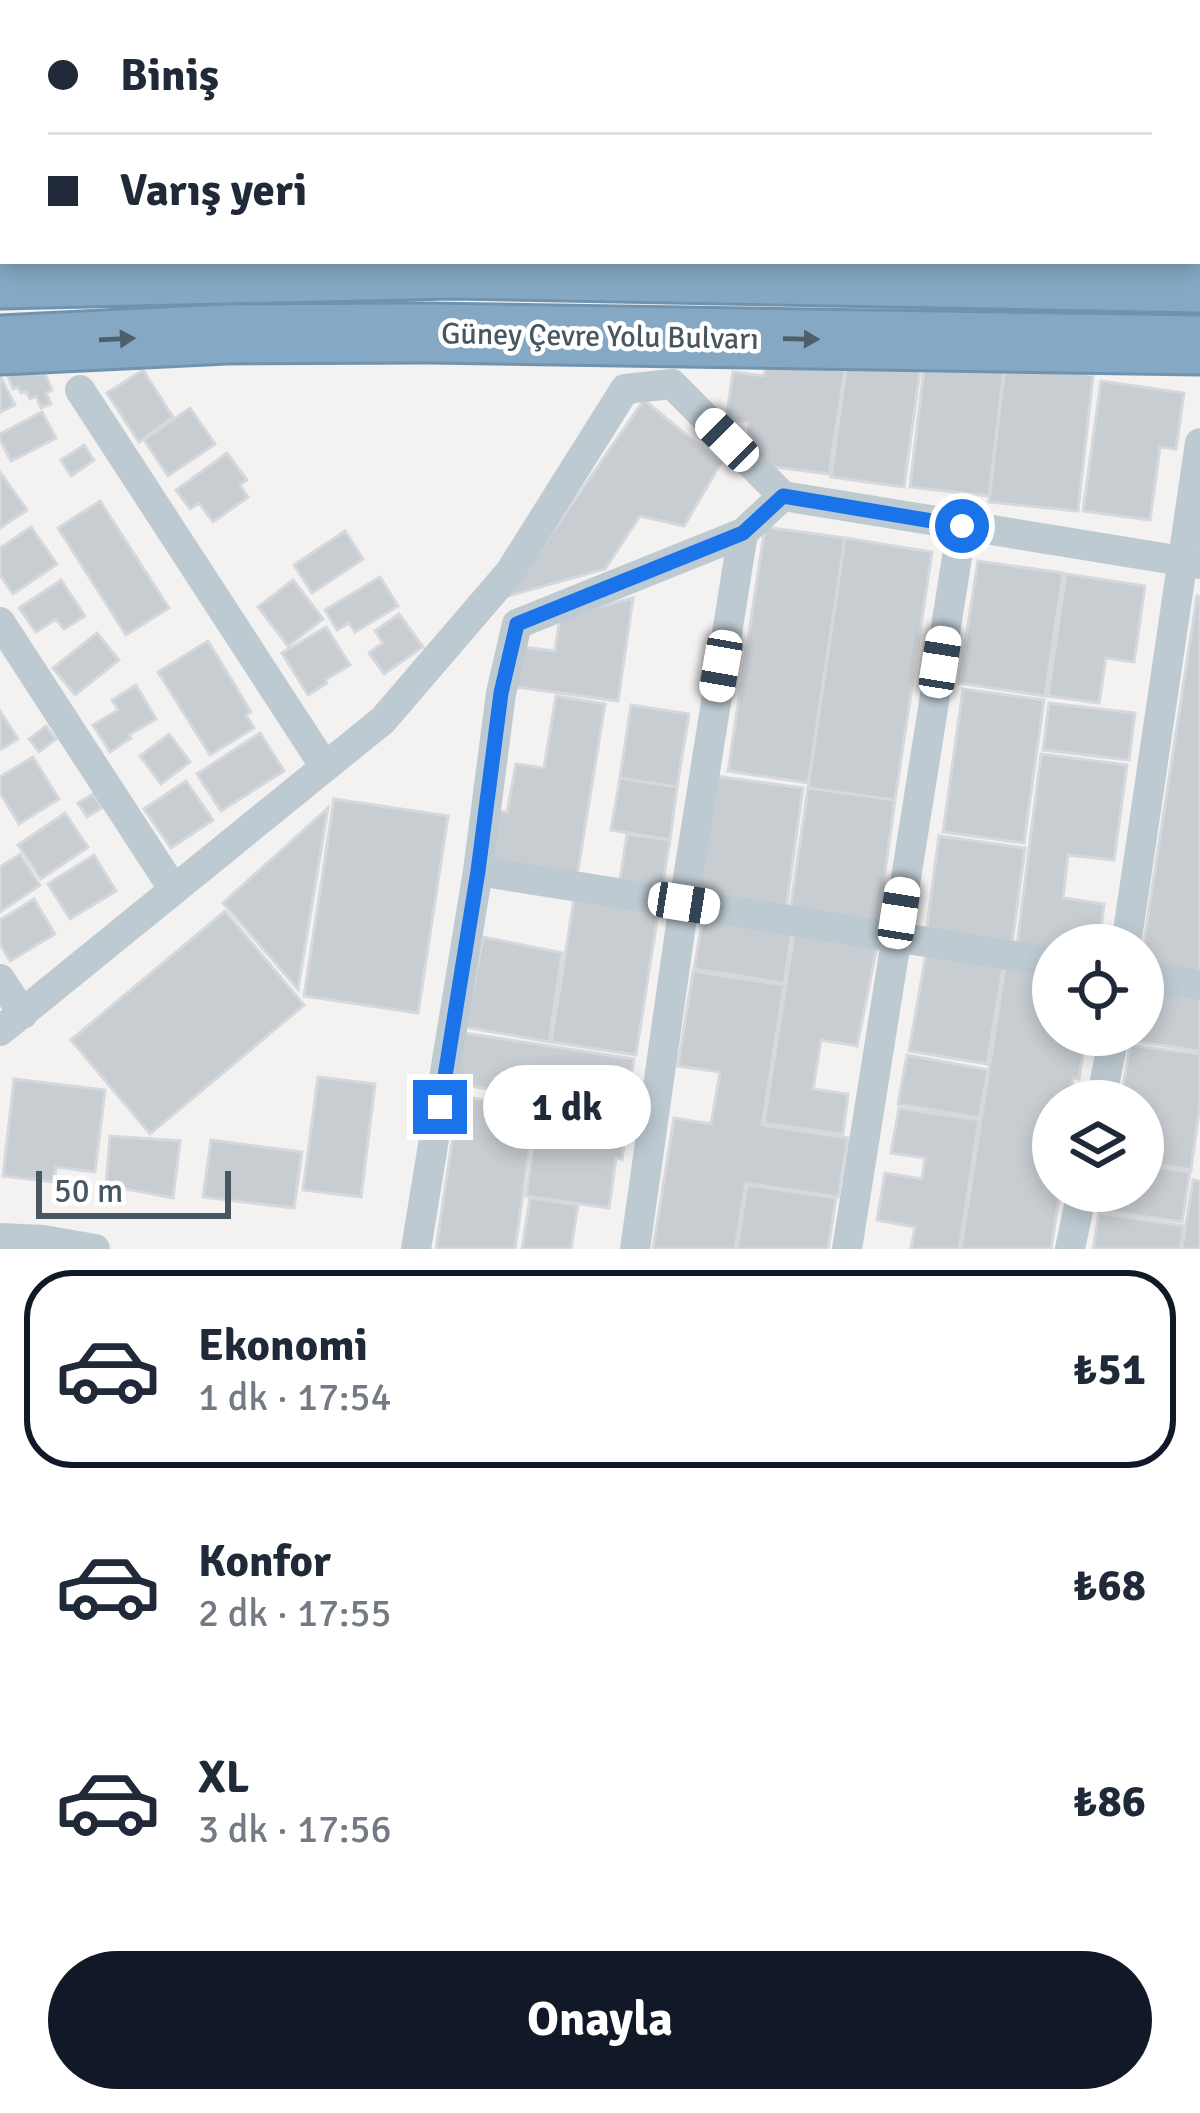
<!DOCTYPE html>
<html lang="tr">
<head>
<meta charset="utf-8">
<style>
  :root { --surface:#fff; --page:#f2f2f3; --text:#1f2937; --muted:#747a83; --line:#e0e1e3; --accent:#111827 }
  body { margin:0; font-family:Signika,sans-serif; background:var(--page); color:var(--text); height:100vh; display:flex; flex-direction:column; font-size:45px; white-space:nowrap }
  * { box-sizing:border-box; margin:0 }
  p { font-size:39px; color:var(--muted) }
  .icon { flex:none; width:66px; height:66px; fill:none; stroke:currentColor; stroke-width:2; stroke-linecap:round; stroke-linejoin:round }
  .map { position:relative; height:1249px; overflow:hidden }
  .panel { display:flex; flex-direction:column; background:var(--surface); flex:1 }
  .panel>* { flex:none }
  .top-card { position:absolute; left:0px; top:0px; width:1200px; height:264px; box-shadow:0 6px 18px #0003; display:grid; align-content:center; height:264px; padding:0 48px; background:var(--surface) }
  .tools { position:absolute; left:1032px; top:924px; display:grid; gap:24px }
  .tools a { display:grid; place-items:center; width:132px; height:132px; border-radius:50%; background:var(--surface); box-shadow:0 6px 18px #0003; font-size:60px }
  .scale { position:absolute; left:36px; bottom:30px; width:195px; box-sizing:border-box; padding-left:12px; border:6px solid #475761; border-top:0; font-size:33px; line-height:42px; white-space:nowrap; color:#475761; -webkit-text-stroke:9px #fff; paint-order:stroke }
  .end { position:absolute; width:54px; height:54px; margin:-27px; border:15px solid #1a73e8; background:#fff; box-shadow:0 0 0 6px #fff }
  .from { border-radius:50% }
  .bubble { position:absolute; height:84px; border-radius:42px; background:var(--surface); box-shadow:0 6px 18px #0003; font-size:39px; font-weight:700; line-height:84px; text-align:center }
  .car { position:absolute; width:36px; height:72px; margin:-36px -18px; border-radius:15px; box-shadow:0 0 9px 3px #0007; background:linear-gradient(#fff 24%,#345 0 40%,#fff 0 76%,#345 0 86%,#fff 0) }
  .top-card b { display:flex; align-items:center; gap:42px; height:114px; font-size:45px }
  .top-card b+b { border-top:3px solid var(--line) }
  .top-card i { width:30px; height:30px; background:var(--text) }
  ul { padding:21px 0 0; list-style:none }
  li { display:flex; align-items:center; gap:36px; height:198px; margin:0 24px 18px; padding:0 24px; border:6px solid transparent; border-radius:48px }
  li div { flex:1 }
  li b { display:block; font-size:45px }
  li em { font-style:normal; font-weight:700 }
  li.active { border-color:var(--accent) }
  li>.icon { width:108px; height:108px; stroke-width:1.5 }
  .primary-button { display:flex; gap:24px; margin-top:auto; padding:24px 48px }
  .primary-button a { flex:1; height:138px; border-radius:72px; background:var(--accent); color:#fff; font-size:48px; font-weight:700; line-height:138px; text-align:center }
  .map>svg:first-child { display:block }
</style>
</head>
<body>
<div class="map">
<svg width="1200" height="1249" viewBox="0 0 1200 1249">
  <rect width="100%" height="100%" fill="#f4f1f1"/>
  <g fill="none" stroke-linecap="round" stroke-linejoin="round">
    <path stroke="#86e7f4" stroke-width="8" d="M1197 64H1200
      M0 132H3"/>
  </g>
  <path fill="#c8cdd2" stroke="#d5d8dd" stroke-width="3" d="M767 358 845 369 829 474 775 467 748 448 749 422 726 419 733 372 764 376Z
    M925 360 1004 369 989 496 910 487Z
    M847 361 920 371 904 487 831 477Z
    M1005 365 1093 375 1078 511 989 502Z
    M143 370 173 417 139 442 107 393Z
    M7 374H45L52 390 46 393 51 404 41 408 36 396 30 399 26 391 21 393 18 387 13 389Z
    M0 376 15 405 0 412Z
    M1101 381 1184 393 1176 449 1160 447 1150 520 1083 511Z
    M644 400 721 463 684 526 640 516 605 569 508 596Z
    M190 408 215 444 168 476 144 440Z
    M42 412 56 438 11 461 0 440V434Z
    M84 445 94 460 71 476 61 460Z
    M227 453 247 480 240 485 248 497 213 522 199 503 190 509 176 490Z
    M0 472 27 510 0 528Z
    M100 501 169 608 126 635 58 528Z
    M31 527 57 564 13 594 0 575V548Z
    M765 527 845 538 808 783 728 771Z
    M345 531 363 559 312 593 294 565Z
    M845 538 932 552 895 800 808 788Z
    M978 561 1063 573 1045 696 959 683Z
    M1066 574 1145 586 1134 662 1106 658 1099 703 1048 696Z
    M380 577 398 606 355 632 349 623 337 630 325 610Z
    M61 580 85 616 64 629 56 619 36 632 19 608Z
    M293 580 323 619 288 646 258 607Z
    M1197 596 1200 597V974L1143 965V948Z
    M633 598 618 701 516 687 522 647 555 651 560 617Z
    M399 614 423 647 384 674 369 653 383 643 375 631Z
    M326 627 350 665 325 680 327 683 308 695 282 653Z
    M97 633 119 660 75 695 53 668Z
    M208 641 251 712 246 715 254 728 210 755 158 672Z
    M136 685 156 719 129 735 131 738 110 752 93 725 118 710 112 700Z
    M963 689 1044 700 1024 843 943 832Z
    M556 696 605 704 577 876 490 862 499 811 507 812 516 764 544 768Z
    M1049 703 1135 713 1129 760 1043 750Z
    M631 705 689 714 677 787 620 778Z
    M0 711 18 739 0 750Z
    M46 726 56 739 39 752 29 739Z
    M260 733 284 771 221 811 197 774Z
    M169 734 190 762 161 784 140 756Z
    M1041 754 1127 765 1114 860 1068 855 1063 898 1104 904 1099 945H1053V949L1017 945Z
    M33 757 59 799 19 824 0 793V777Z
    M715 776 803 788 786 910 698 898Z
    M620 778 677 787 670 840 611 830Z
    M186 781 213 820 171 848 144 809Z
    M808 788 895 800 878 922 790 911Z
    M93 794 102 808 87 817 78 803Z
    M334 799 448 816 418 1013 304 996Z
    M328 808 298 989 223 903Z
    M65 813 88 847 41 879 18 845Z
    M627 834 670 840 662 887 620 880Z
    M939 836 1025 848 1012 945 926 933Z
    M20 854 40 885 0 912V867Z
    M94 855 116 891 70 919 48 884Z
    M34 899 55 934 10 961 0 944V920Z
    M574 900 658 913 636 1055 551 1042Z
    M225 911 304 1005 150 1134 71 1040Z
    M703 918 792 932 784 983 694 969Z
    M794 934 877 946 857 1046 821 1040 813 1089 848 1094 843 1134 764 1123Z
    M483 937 562 953 549 1042 466 1027Z
    M926 954 1003 967 987 1064 909 1051Z
    M1005 967 1053 974V1035H1086L1079 1079 1073 1078 1070 1101H1053V1191H1060L1051 1249H961Z
    M693 971 784 985 762 1125 848 1138 838 1197 746 1183 735 1249H653L674 1118 711 1124 720 1072 678 1066Z
    M1143 987 1200 996V1051L1125 1040 1126 1035H1143Z
    M464 1033 634 1059 626 1110 456 1084Z
    M1130 1045 1200 1054V1103L1191 1170 1143 1162V1101H1121Z
    M907 1055 988 1070 979 1118 898 1104Z
    M318 1077 375 1084 361 1197 303 1190Z
    M14 1079 105 1090 95 1172 56 1167 54 1182 3 1176Z
    M459 1096 535 1108 515 1249H436Z
    M540 1101 629 1113 622 1159 616 1158 609 1208 526 1196Z
    M899 1108 979 1120 959 1249H911L915 1227 877 1220 885 1173 922 1179 925 1158 891 1153Z
    M110 1136 180 1141 173 1198 106 1185Z
    M211 1140 302 1152 294 1208 203 1197Z
    M1143 1165 1190 1172 1182 1222 1099 1210 1102 1191H1143Z
    M1193 1180 1200 1181V1249H1182Z
    M747 1185 836 1198 828 1249H737Z
    M530 1198 578 1205 571 1249H522Z
    M1099 1213 1184 1226 1180 1249H1093Z"/>
  <g fill="none" stroke-linecap="round" stroke-linejoin="round">
    <defs>
      <path id="highway" d="M0 279 451 269 1200 283
        M0 345 226 334 429 333 1200 345"/>
    </defs>
    <use href="#highway" stroke="#7094b0" stroke-width="63"/>
    <path stroke="#71d59c" stroke-width="4.5" stroke-dasharray="9 6" stroke-linecap="butt" d="M911 3V0"/>
    <path stroke="#becad2" stroke-width="30" d="M80 390 325 767
      M0 622 174 890
      M478 871 1053 962
      M1126 945 1200 443
      M1143 976 1200 985
      M0 979 23 1014
      M0 1031 383 720 510 572 625 389 672 384 783 496 1200 564
      M1101 1101 1114 1035
      M0 1238 43 1240 95 1249
      M416 1249 478 871 501 693 517 624 743 533
      M635 1249 684 903 743 533 783 496
      M847 1249 962 526
      M1070 1249 1082 1191"/>
    <use href="#highway" stroke="#85a9c4" stroke-width="57"/>
  </g>
  <defs><path id="oneway-solid" d="M-6-.8H1V-3.2L6.5 0L1 3.2V.8H-6Z" transform="scale(3)"/></defs>
  <g fill="#4d5f6b">
    <use href="#oneway-solid" transform="translate(117 339) rotate(-3)"/>
    <use href="#oneway-solid" transform="translate(801 339) rotate(1)"/>
  </g>
  <g fill="none" stroke-linecap="round" stroke-linejoin="round">
    <path stroke="#1a73e8" stroke-width="15" d="M440 1107 478 871 501 693 517 624 743 533 783 496 962 526"/>
  </g>
  <g text-anchor="middle" stroke-width="9" stroke-linejoin="round" paint-order="stroke">
    <g font-size="30" fill="#475761" stroke="#fff">
      <text transform="translate(600 336) rotate(1)" y="10">Güney Çevre Yolu Bulvarı</text>
    </g>
  </g>
</svg>
<div class="tools">
<a><svg class="icon" aria-label="locate" viewBox="0 0 24 24"><circle cx="12" cy="12" r="6"/><path d="M12 2v4M12 18v4M2 12h4M18 12h4"/></svg></a>
<a><svg class="icon" aria-label="layers" viewBox="0 0 24 24"><path d="M12 4l9 5-9 5-9-5zM3 14l9 5 9-5"/></svg></a>
</div>
<div class="scale">50 m</div>
<i class="end from" style="left:962px;top:526px"></i>
<i class="end" style="left:440px;top:1107px"></i>
<div class="bubble" style="left:483px;top:1065px;width:168px">1 dk</div>
<i class="car" style="left:727px;top:440px;rotate:315deg"></i>
<i class="car" style="left:940px;top:662px;rotate:9deg"></i>
<i class="car" style="left:721px;top:666px;rotate:190deg"></i>
<i class="car" style="left:684px;top:903px;rotate:99deg"></i>
<i class="car" style="left:899px;top:913px;rotate:9deg"></i>
<div class="top-card">
<b><i class="from"></i>Biniş</b>
<b><i></i>Varış yeri</b>
</div>
</div>
<section class="panel">
<ul>
<li class="active"><svg class="icon" aria-label="car" viewBox="0 0 24 24"><path d="M5 17H2v-5l4-1 3-4h7l3 4 3 1v5h-3M9 17h6M6 11h13"/><circle cx="7" cy="17" r="2"/><circle cx="17" cy="17" r="2"/></svg><div><b>Ekonomi</b><p>1 dk · 17:54</p></div><em>₺51</em></li>
<li><svg class="icon" aria-label="car" viewBox="0 0 24 24"><path d="M5 17H2v-5l4-1 3-4h7l3 4 3 1v5h-3M9 17h6M6 11h13"/><circle cx="7" cy="17" r="2"/><circle cx="17" cy="17" r="2"/></svg><div><b>Konfor</b><p>2 dk · 17:55</p></div><em>₺68</em></li>
<li><svg class="icon" aria-label="car" viewBox="0 0 24 24"><path d="M5 17H2v-5l4-1 3-4h7l3 4 3 1v5h-3M9 17h6M6 11h13"/><circle cx="7" cy="17" r="2"/><circle cx="17" cy="17" r="2"/></svg><div><b>XL</b><p>3 dk · 17:56</p></div><em>₺86</em></li>
</ul>
<div class="primary-button"><a>Onayla</a></div>
</section>
</body>
</html>
